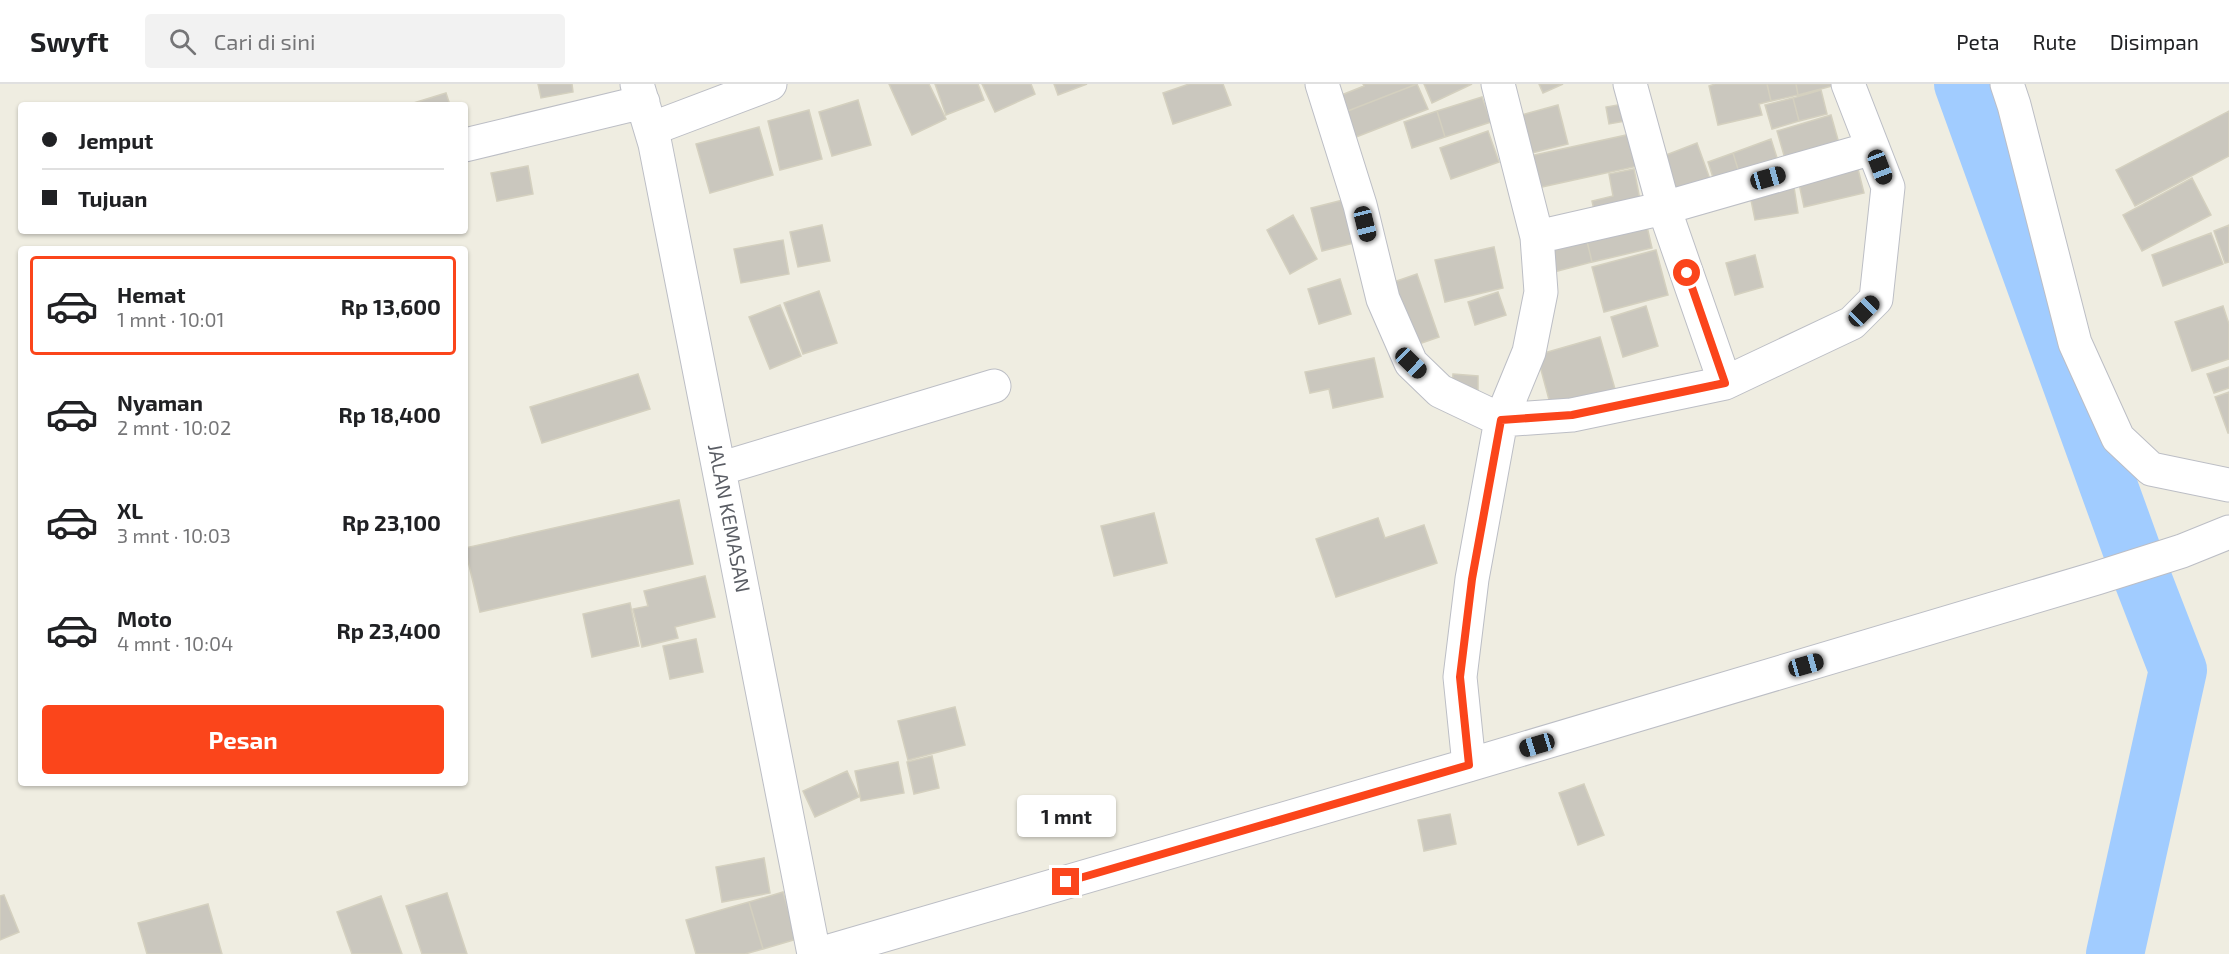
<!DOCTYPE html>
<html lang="id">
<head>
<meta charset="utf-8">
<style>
  :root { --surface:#fff; --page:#f2f2f2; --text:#202124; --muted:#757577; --line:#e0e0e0; --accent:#fb451b }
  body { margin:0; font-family:"Exo 2",sans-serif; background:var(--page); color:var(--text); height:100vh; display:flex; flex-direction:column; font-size:22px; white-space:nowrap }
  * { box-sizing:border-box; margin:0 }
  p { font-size:20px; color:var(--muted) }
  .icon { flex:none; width:33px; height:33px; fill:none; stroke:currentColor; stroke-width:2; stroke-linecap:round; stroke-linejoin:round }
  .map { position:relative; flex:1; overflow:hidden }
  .sheet { position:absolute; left:18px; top:162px; width:450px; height:540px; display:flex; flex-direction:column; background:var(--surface); border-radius:6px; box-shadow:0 2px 4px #0004 }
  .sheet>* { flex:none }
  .hud { position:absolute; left:18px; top:18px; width:450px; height:132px; border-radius:6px; box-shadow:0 2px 4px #0004; display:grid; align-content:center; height:132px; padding:0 24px; background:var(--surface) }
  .end { position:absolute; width:27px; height:27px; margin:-14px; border:8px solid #fb451b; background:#fff; box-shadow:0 0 0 3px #fff }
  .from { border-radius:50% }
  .bubble { position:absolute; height:42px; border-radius:6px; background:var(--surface); box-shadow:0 2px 4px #0004; font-size:20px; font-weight:700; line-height:42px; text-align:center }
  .car { position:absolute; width:18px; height:36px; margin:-18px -9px; border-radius:8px; box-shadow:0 0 4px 2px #0007; background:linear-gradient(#222 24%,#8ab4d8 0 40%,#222 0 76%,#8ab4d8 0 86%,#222 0) }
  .hud b { display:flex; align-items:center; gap:21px; height:57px; font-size:22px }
  .hud b+b { border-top:2px solid var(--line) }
  .hud i { width:15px; height:15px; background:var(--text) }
  ul { padding:10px 0 0; list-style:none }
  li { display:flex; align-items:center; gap:18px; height:99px; margin:0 12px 9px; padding:0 12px; border:3px solid transparent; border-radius:6px }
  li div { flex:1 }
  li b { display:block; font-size:22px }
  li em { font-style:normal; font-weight:700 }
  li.active { border-color:var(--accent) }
  li>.icon { width:54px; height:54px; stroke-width:1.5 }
  .cta { display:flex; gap:12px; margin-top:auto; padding:12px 24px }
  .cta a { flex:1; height:69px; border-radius:6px; background:var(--accent); color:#fff; font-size:24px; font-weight:700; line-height:69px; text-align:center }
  header { display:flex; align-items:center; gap:36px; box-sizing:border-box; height:84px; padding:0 30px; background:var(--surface); border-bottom:2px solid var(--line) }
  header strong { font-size:28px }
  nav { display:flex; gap:33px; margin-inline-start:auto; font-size:21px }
  .search { width:420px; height:54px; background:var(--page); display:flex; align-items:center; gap:15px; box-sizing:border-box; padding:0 21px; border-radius:6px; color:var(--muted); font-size:22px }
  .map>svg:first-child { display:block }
</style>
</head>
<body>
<header>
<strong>Swyft</strong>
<div class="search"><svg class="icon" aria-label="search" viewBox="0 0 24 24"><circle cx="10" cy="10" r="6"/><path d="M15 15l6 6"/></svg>Cari di sini</div>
<nav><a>Peta</a><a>Rute</a><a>Disimpan</a></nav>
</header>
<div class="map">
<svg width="2229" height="870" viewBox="0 0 2229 870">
  <rect width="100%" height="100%" fill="#efede1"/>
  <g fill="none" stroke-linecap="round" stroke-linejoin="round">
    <path stroke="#a1ccff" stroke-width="58" d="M1963 0 2135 475 2178 586 2115 870"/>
  </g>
  <path fill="#cac7be" stroke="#d4d0bf" stroke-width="1.5" d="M538 0H572L573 8 541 14Z
    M889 0H929L946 35 912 51Z
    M935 0H978L984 16 946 31Z
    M982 0H1031L1035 10 995 28Z
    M1054 0H1087L1058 11Z
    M1189 0H1223L1231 21 1173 40 1163 9Z
    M1363 0H1417L1340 30 1334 14 1364 2Z
    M1417 0 1428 25 1351 55 1340 30Z
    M1424 0H1472L1432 19Z
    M1539 0H1563L1543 9Z
    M1715 0H1767L1771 17 1759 20 1762 31 1718 41 1709 2Z
    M1767 0H1796L1798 11 1771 17Z
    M1796 0H1836V1L1798 11Z
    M1821 6 1827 30 1799 37 1793 14Z
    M446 9 450 21H410V20Z
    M1482 13 1491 38 1445 53 1437 27Z
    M1793 14 1799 37 1772 45 1765 21Z
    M858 16 871 61 832 72 819 28Z
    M1623 20 1626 37 1609 40 1606 23Z
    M1558 21 1568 60 1520 72 1510 34Z
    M809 26 822 75 780 86 768 37Z
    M1437 27 1445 53 1412 64 1404 38Z
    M2229 27V72L2135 122 2116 86Z
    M1831 31 1842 70 1788 85 1777 47Z
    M759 43 773 91 710 109 696 60Z
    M1488 47 1499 78 1451 95 1440 64Z
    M1631 50 1638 82 1528 106 1521 74Z
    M1771 55 1779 80 1741 95 1733 69Z
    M1697 59 1711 98 1676 112 1661 73Z
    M1733 69 1741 95 1716 103 1708 78Z
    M1857 81 1864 109 1804 123 1798 95Z
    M528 82 533 110 497 117 491 89Z
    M1634 85 1642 126 1596 135 1592 117 1613 112 1609 90Z
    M2192 94 2211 131 2142 167 2123 131Z
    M1794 103 1798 129 1755 136 1750 111Z
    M1347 115 1358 158 1322 167 1311 124Z
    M1293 131 1317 175 1290 190 1267 146Z
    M1645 134 1652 164 1592 178 1585 149Z
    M822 141 830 177 798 183 790 148Z
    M2229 141V178L2225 179 2214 147Z
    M1585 149 1592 178 1550 189 1543 160Z
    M2211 149 2223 180 2163 202 2152 171Z
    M783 156 789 190 741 199 734 165Z
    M1494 163 1503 204 1445 218 1435 176Z
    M1656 166 1668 211 1604 228 1592 183Z
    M1755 171 1763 203 1735 211 1726 179Z
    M1417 190 1439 253 1413 262 1391 199Z
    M1340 195 1351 230 1319 240 1308 205Z
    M819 207 837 259 803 270 784 219Z
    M1498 208 1506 231 1475 241 1468 218Z
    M780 221 801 272 770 285 749 233Z
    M1646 222 1658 262 1623 273 1611 233Z
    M2223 222 2229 240V275L2192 287 2175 238Z
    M1600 253 1615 305 1551 323 1537 271Z
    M1374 274 1383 313 1333 324 1329 305 1310 309 1305 288Z
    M2229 283V304L2214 309 2207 290Z
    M638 290 650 325 542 359 530 323Z
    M1453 290 1478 292V312L1452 311Z
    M2229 308V349H2228L2215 313Z
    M679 416 693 480 480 528 465 464Z
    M1154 429 1167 479 1114 492 1101 442Z
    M1378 434 1385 454 1424 441 1437 479 1336 513 1316 455Z
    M705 492 715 533 675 543 678 554 642 563 633 525 648 522 644 507Z
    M630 519 639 562 592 573 583 530Z
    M696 555 703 588 670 595 663 562Z
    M955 623 965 661 908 676 898 637Z
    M932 672 939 704 914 710 907 678Z
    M898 678 904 709 861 717 855 687Z
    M847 687 859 713 815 733 803 707Z
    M1584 700 1604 751 1578 761 1559 709Z
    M1450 730 1456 760 1424 767 1418 736Z
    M764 774 770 809 722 818 716 783Z
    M783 808 797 855 763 865 749 818Z
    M447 809 467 870H422L406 822Z
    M4 811 19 848 0 856V812Z
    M381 812 402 870H352L337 828Z
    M749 818 763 865 745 870H696L686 836Z
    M208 820 222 870H147L138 839Z"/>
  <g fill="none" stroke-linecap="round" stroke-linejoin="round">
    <defs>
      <path id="minor" d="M637 0 655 60 814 870
        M1322 0 1360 121 1383 215 1411 279 1440 307 1501 336 1572 331 1725 299 1852 239 1876 215 1888 103 1848 0
        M1630 0 1664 124 1725 299
        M2007 0 2014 21 2075 259 2118 354 2151 385 2229 401
        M651 45 770 0
        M465 61 643 18
        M1537 153 1664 124 1873 64
        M719 385 994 302
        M1469 681 1460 593 1472 495 1501 336 1529 268 1541 208 1537 153 1498 0
        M819 870 1469 681 2097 494 2182 467 2229 448"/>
    </defs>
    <use href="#minor" stroke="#bcbec5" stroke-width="35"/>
    <use href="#minor" stroke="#fff" stroke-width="33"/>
  </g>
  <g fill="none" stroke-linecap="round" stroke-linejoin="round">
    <path stroke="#fb451b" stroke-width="8" d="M1066 798 1469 681 1460 593 1472 495 1501 336 1572 331 1725 299 1687 189"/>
  </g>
  <g text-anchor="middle" stroke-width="5" stroke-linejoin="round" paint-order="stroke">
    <g font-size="20" fill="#5a5d64" stroke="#fff">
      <text transform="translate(729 434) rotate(79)" y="7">JALAN KEMASAN</text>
    </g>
  </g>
</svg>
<i class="end from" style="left:1687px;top:189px"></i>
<i class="end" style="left:1066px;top:798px"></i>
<div class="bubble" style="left:1017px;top:711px;width:99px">1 mnt</div>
<i class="car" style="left:1880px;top:83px;rotate:159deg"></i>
<i class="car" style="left:1768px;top:94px;rotate:74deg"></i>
<i class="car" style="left:1365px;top:140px;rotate:166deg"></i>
<i class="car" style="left:1864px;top:227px;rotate:45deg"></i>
<i class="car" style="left:1411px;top:279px;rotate:134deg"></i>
<i class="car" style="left:1806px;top:581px;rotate:74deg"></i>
<i class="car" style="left:1537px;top:661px;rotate:253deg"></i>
<div class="hud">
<b><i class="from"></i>Jemput</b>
<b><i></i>Tujuan</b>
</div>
<section class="sheet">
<ul>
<li class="active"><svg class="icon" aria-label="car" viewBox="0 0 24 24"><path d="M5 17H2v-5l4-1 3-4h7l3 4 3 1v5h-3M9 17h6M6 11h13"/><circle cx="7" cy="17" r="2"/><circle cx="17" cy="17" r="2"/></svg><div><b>Hemat</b><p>1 mnt · 10:01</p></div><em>Rp 13,600</em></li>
<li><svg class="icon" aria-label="car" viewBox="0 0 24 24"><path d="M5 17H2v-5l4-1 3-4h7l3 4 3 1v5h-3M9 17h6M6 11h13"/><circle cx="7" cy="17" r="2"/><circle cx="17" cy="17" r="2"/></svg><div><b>Nyaman</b><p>2 mnt · 10:02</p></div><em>Rp 18,400</em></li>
<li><svg class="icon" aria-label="car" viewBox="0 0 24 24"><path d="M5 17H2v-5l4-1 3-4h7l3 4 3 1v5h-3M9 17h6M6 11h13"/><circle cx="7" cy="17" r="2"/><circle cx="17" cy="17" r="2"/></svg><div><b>XL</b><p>3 mnt · 10:03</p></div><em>Rp 23,100</em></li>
<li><svg class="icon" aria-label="car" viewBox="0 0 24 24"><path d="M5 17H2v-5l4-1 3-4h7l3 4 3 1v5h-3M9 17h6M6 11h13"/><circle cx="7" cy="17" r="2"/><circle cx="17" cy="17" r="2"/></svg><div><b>Moto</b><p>4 mnt · 10:04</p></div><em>Rp 23,400</em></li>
</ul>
<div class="cta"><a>Pesan</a></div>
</section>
</div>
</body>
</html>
